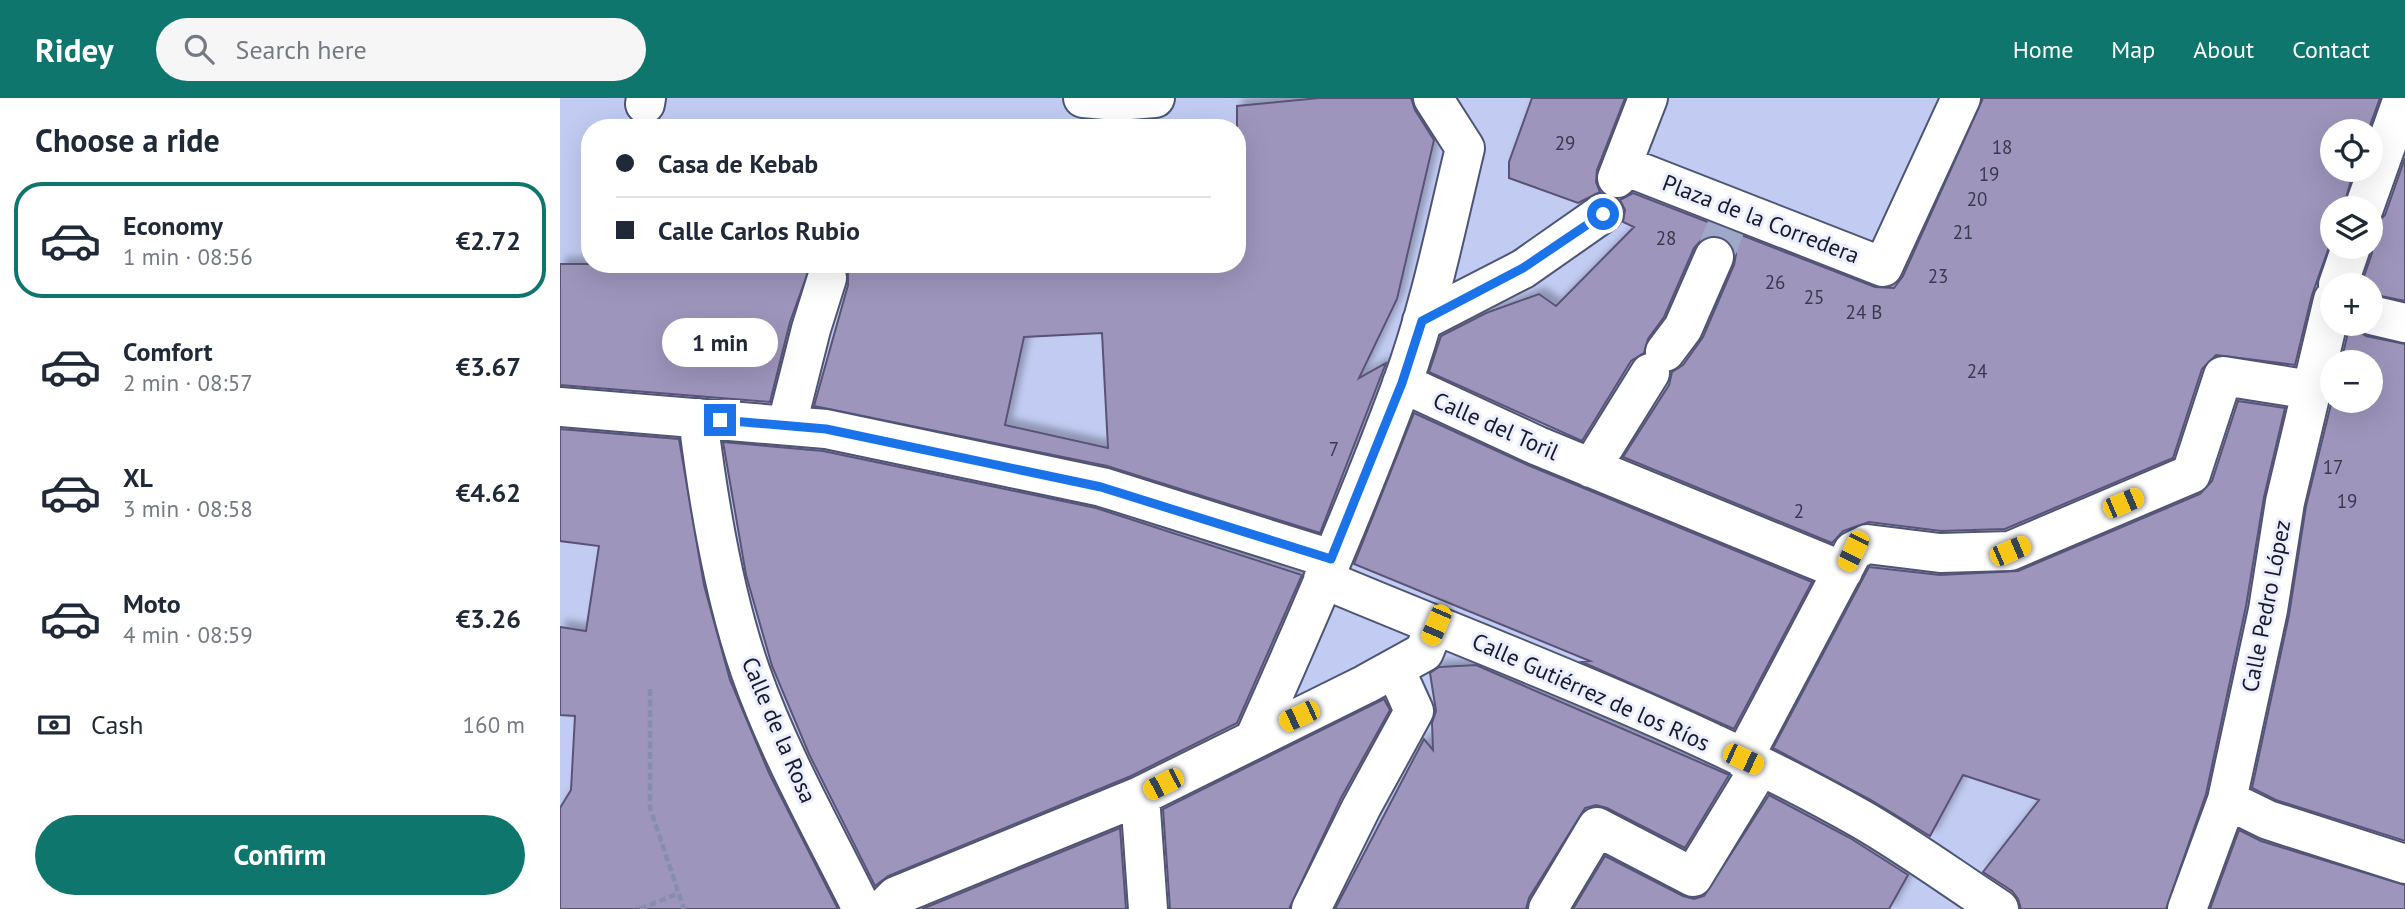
<!DOCTYPE html>
<html lang="en">
<head>
<meta charset="utf-8">
<style>
  :root { --surface:#fff; --page:#f6f6f7; --text:#1f2937; --muted:#747a83; --line:#e0e1e3; --accent:#0f766e }
  body { margin:0; font-family:"PT Sans",sans-serif; background:var(--page); color:var(--text); height:100vh; display:flex; flex-direction:column; font-size:26px; white-space:nowrap }
  * { box-sizing:border-box; margin:0 }
  p { font-size:23px; color:var(--muted) }
  .icon { flex:none; width:38px; height:38px; fill:none; stroke:currentColor; stroke-width:2; stroke-linecap:round; stroke-linejoin:round }
  .map { position:relative; flex:1; overflow:hidden }
  .drawer { display:flex; flex-direction:column; background:var(--surface); width:560px }
  .drawer>* { flex:none }
  .guide { position:absolute; left:21px; top:21px; width:665px; height:154px; border-radius:28px; box-shadow:0 7px 28px #0002; display:grid; align-content:center; height:154px; padding:0 35px; background:var(--surface) }
  .tools { position:absolute; left:1760px; top:21px; display:grid; gap:14px }
  .tools a { display:grid; place-items:center; width:63px; height:63px; border-radius:50%; background:var(--surface); box-shadow:0 7px 28px #0002; font-size:35px }
  .end { position:absolute; width:32px; height:32px; margin:-16px; border:9px solid #1a73e8; background:#fff; box-shadow:0 0 0 4px #fff }
  .from { border-radius:50% }
  .bubble { position:absolute; height:49px; border-radius:24px; background:var(--surface); box-shadow:0 7px 28px #0002; font-size:23px; font-weight:700; line-height:49px; text-align:center }
  .car { position:absolute; width:21px; height:42px; margin:-21px -10px; border-radius:9px; box-shadow:0 0 5px 2px #0007; background:linear-gradient(#f5c518 24%,#345 0 40%,#f5c518 0 76%,#345 0 86%,#f5c518 0) }
  .guide b { display:flex; align-items:center; gap:24px; height:66px; font-size:26px }
  .guide b+b { border-top:2px solid var(--line) }
  .guide i { width:18px; height:18px; background:var(--text) }
  ul { padding:0; list-style:none }
  li { display:flex; align-items:center; gap:21px; height:116px; margin:0 14px 10px; padding:0 21px; border:4px solid transparent; border-radius:28px }
  li div { flex:1 }
  li b { display:block; font-size:26px }
  li em { font-style:normal; font-weight:700 }
  li.on { border-color:var(--accent) }
  li>.icon { width:63px; height:63px; stroke-width:1.5 }
  h2 { padding:0 35px; font-size:32px; line-height:84px }
  .pay { display:flex; align-items:center; gap:18px; height:77px; padding:0 35px; font-size:26px }
  .pay p { margin-inline-start:auto }
  .action { display:flex; gap:14px; margin-top:auto; padding:14px 35px }
  .action a { flex:1; height:80px; border-radius:42px; background:var(--accent); color:#fff; font-size:28px; font-weight:700; line-height:80px; text-align:center }
  header { display:flex; align-items:center; gap:42px; box-sizing:border-box; height:98px; padding:0 35px; background:var(--accent); color:#fff }
  header strong { font-size:33px }
  nav { display:flex; gap:38px; margin-inline-start:auto; font-size:24px }
  .search { width:490px; height:63px; background:var(--page); display:flex; align-items:center; gap:18px; box-sizing:border-box; padding:0 24px; border-radius:38px; color:var(--muted); font-size:26px }
  main { display:flex; flex:1; min-height:0 }
  .map>svg:first-child { display:block }
</style>
</head>
<body>
<header>
<strong>Ridey</strong>
<div class="search"><svg class="icon" aria-label="search" viewBox="0 0 24 24"><circle cx="10" cy="10" r="6"/><path d="M15 15l6 6"/></svg>Search here</div>
<nav><a>Home</a><a>Map</a><a>About</a><a>Contact</a></nav>
</header>
<main>
<section class="drawer">
<h2>Choose a ride</h2>
<ul>
<li class="on"><svg class="icon" aria-label="car" viewBox="0 0 24 24"><path d="M5 17H2v-5l4-1 3-4h7l3 4 3 1v5h-3M9 17h6M6 11h13"/><circle cx="7" cy="17" r="2"/><circle cx="17" cy="17" r="2"/></svg><div><b>Economy</b><p>1 min · 08:56</p></div><em>€2.72</em></li>
<li><svg class="icon" aria-label="car" viewBox="0 0 24 24"><path d="M5 17H2v-5l4-1 3-4h7l3 4 3 1v5h-3M9 17h6M6 11h13"/><circle cx="7" cy="17" r="2"/><circle cx="17" cy="17" r="2"/></svg><div><b>Comfort</b><p>2 min · 08:57</p></div><em>€3.67</em></li>
<li><svg class="icon" aria-label="car" viewBox="0 0 24 24"><path d="M5 17H2v-5l4-1 3-4h7l3 4 3 1v5h-3M9 17h6M6 11h13"/><circle cx="7" cy="17" r="2"/><circle cx="17" cy="17" r="2"/></svg><div><b>XL</b><p>3 min · 08:58</p></div><em>€4.62</em></li>
<li><svg class="icon" aria-label="car" viewBox="0 0 24 24"><path d="M5 17H2v-5l4-1 3-4h7l3 4 3 1v5h-3M9 17h6M6 11h13"/><circle cx="7" cy="17" r="2"/><circle cx="17" cy="17" r="2"/></svg><div><b>Moto</b><p>4 min · 08:59</p></div><em>€3.26</em></li>
</ul>
<div class="pay"><svg class="icon" aria-label="cash" viewBox="0 0 24 24"><path d="M3 7h18v10H3z"/><circle cx="12" cy="12" r="2"/></svg>Cash<p>160 m</p></div>
<div class="action"><a>Confirm</a></div>
</section>
<div class="map">
<svg width="1845" height="811" viewBox="0 0 1845 811">
  <defs>
    <filter id="shadow"><feDropShadow dx="6" dy="-6" stdDeviation="3.5" flood-color="#0004"/></filter>
  </defs>
  <rect width="100%" height="100%" fill="#c2ccf3"/>
  <path fill="#9d95bb" stroke="#5a5375" stroke-width="2" fill-rule="evenodd" filter="url(#shadow)" d="M759 0H851L855 12 874 42 837 201 799 280 826 265 760 435 547 368 254 308 288 187V176L284 166H677V8ZM542 235 548 350 445 327 464 239Z
    M972 0H1065L1037 72 1036 84 1040 94 1018 105 949 80V64Z
    M1423 0H1820L1808 33H1773V72H1794L1783 110H1773V138L1752 197 1735 267 1656 257 1642 271 1613 360 1445 431 1381 433 1309 424 1283 433 1272 445 1063 359 1109 287 1112 274 1123 267 1143 239 1174 167 1176 156 1172 147 1162 139 1152 137 1142 141 1134 150 1104 219 1088 241 1084 255 1071 263 1022 343 869 274 881 238 926 215 979 196 996 208 1074 129 1063 124 1065 112 1060 102 1073 95 1315 189 1334 190 1343 178Z
    M1845 60V203L1811 196V187H1801L1812 155 1811 130 1825 117Z
    M0 166H251L230 224 210 304 0 287Z
    M1790 226 1806 238 1845 246V743L1716 702 1692 690 1729 517 1746 408 1773 298V303H1811V264H1781Z
    M1678 303 1725 310 1704 399 1686 508 1646 696 1606 811H1461L1458 801 1452 793 1423 774 1479 702 1403 677 1370 738 1311 702 1213 650 1309 469 1380 477 1458 473 1640 396 1652 383Z
    M854 315 970 368 1252 484 1174 631 1022 564 1030 563 794 466Z
    M0 331 119 341 144 487 170 582 209 675 278 811H0V710L11 692 15 618 0 617V529L26 533 39 448 0 443Z
    M163 344 263 353 536 410 742 477 677 625 571 678 328 778 315 788 249 656 212 568 186 477Z
    M916 567 1169 677 1125 750 1047 710 1036 707 1025 710 969 800 966 811H775L864 641 873 652 872 625 876 613 870 575 879 569Z
    M824 601 830 612 781 700 729 811H610L603 711Z
    M1209 697 1290 740 1348 777 1329 811H1013L1045 758 1123 798 1134 801 1144 798Z
    M560 730 566 811H362Z
    M1679 732 1701 743 1845 787V811H1650Z"/>
  <g fill="none" stroke-linecap="round" stroke-linejoin="round">
    <path stroke="#a0a8ca" stroke-width="38" stroke-dasharray="38 19" stroke-linecap="butt" d="M1154 159 1168 124"/>
    <defs>
      <path id="street" d="M523 0 557 3 595 0
        M85 6 86 0
        M1062 67 1323 169 1401 0
        M1057 80 1088 0
        M1804 110 1843 0
        M1778 187 1791 149
        M1811 217 1845 225
        M862 223 963 171 1043 115
        M1105 254 1123 230 1154 159
        M842 285 978 348 1283 473
        M0 309 266 331 542 389 771 461
        M138 320C148 402 164 498 191 575 220 657 264 734 302 811
        M227 326 251 231 267 180
        M1031 370 1090 275
        M763 481C944 557 1130 624 1301 721 1348 748 1393 781 1439 811
        M695 639C747 523 798 405 842 286 870 210 886 129 905 50L873 0
        M1183 661 1293 453 1307 446 1380 455 1450 453 1631 376 1663 278 1751 292
        M580 698 588 811
        M1667 702 1708 722 1845 766
        M323 811 336 798 580 698 806 586 864 554 875 527
        M751 811 801 710 854 613 835 571
        M988 811 1037 729 1133 779 1200 669
        M1627 811 1667 702 1708 512 1725 404 1773 202"/>
    </defs>
    <use href="#street" stroke="#4d5576" stroke-width="42"/>
    <path stroke="#878ead" stroke-width="4.5" stroke-dasharray="7 3.5" stroke-linecap="butt" d="M90 591V710L124 811
      M80 811 119 795"/>
    <use href="#street" stroke="#fff" stroke-width="38"/>
  </g>
  <g fill="none" stroke-linecap="round" stroke-linejoin="round">
    <path stroke="#1a73e8" stroke-width="9" d="M160 322 266 331 541 389 771 461 842 285 862 223 963 170 1043 116"/>
  </g>
  <g text-anchor="middle" stroke-width="6" stroke-linejoin="round" paint-order="stroke">
    <g font-size="19" fill="#38394d">
      <text x="1005" y="52">29</text>
      <text x="1442" y="56">18</text>
      <text x="1429" y="83">19</text>
      <text x="1417" y="108">20</text>
      <text x="1403" y="141">21</text>
      <text x="1106" y="147">28</text>
      <text x="1378" y="185">23</text>
      <text x="1215" y="191">26</text>
      <text x="1254" y="206">25</text>
      <text x="1304" y="221">24 B</text>
      <text x="1417" y="280">24</text>
      <text x="774" y="358">7</text>
      <text x="1773" y="376">17</text>
      <text x="1787" y="410">19</text>
      <text x="1239" y="420">2</text>
    </g>
    <g font-size="23" fill="#171a28" stroke="#eaeefe">
      <text transform="translate(1201 121) rotate(21)" y="8">Plaza de la Corredera</text>
      <text transform="translate(936 328) rotate(24)" y="8">Calle del Toril</text>
      <text transform="translate(1706 508) rotate(-79)" y="8">Calle Pedro López</text>
      <text transform="translate(1031 594) rotate(24)" y="8">Calle Gutiérrez de los Ríos</text>
      <text transform="translate(219 632) rotate(67)" y="8">Calle de la Rosa</text>
    </g>
  </g>
</svg>
<div class="tools">
<a><svg class="icon" aria-label="locate" viewBox="0 0 24 24"><circle cx="12" cy="12" r="6"/><path d="M12 2v4M12 18v4M2 12h4M18 12h4"/></svg></a>
<a><svg class="icon" aria-label="layers" viewBox="0 0 24 24"><path d="M12 4l9 5-9 5-9-5zM3 14l9 5 9-5"/></svg></a>
<a>+</a>
<a>−</a>
</div>
<i class="end from" style="left:1043px;top:116px"></i>
<i class="end" style="left:160px;top:322px"></i>
<div class="bubble" style="left:102px;top:220px;width:116px">1 min</div>
<i class="car" style="left:1563px;top:405px;rotate:67deg"></i>
<i class="car" style="left:1293px;top:453px;rotate:206deg"></i>
<i class="car" style="left:1450px;top:453px;rotate:67deg"></i>
<i class="car" style="left:876px;top:527px;rotate:203deg"></i>
<i class="car" style="left:739px;top:618px;rotate:245deg"></i>
<i class="car" style="left:1183px;top:661px;rotate:115deg"></i>
<i class="car" style="left:603px;top:686px;rotate:243deg"></i>
<div class="guide">
<b><i class="from"></i>Casa de Kebab</b>
<b><i></i>Calle Carlos Rubio</b>
</div>
</div>
</main>
</body>
</html>
